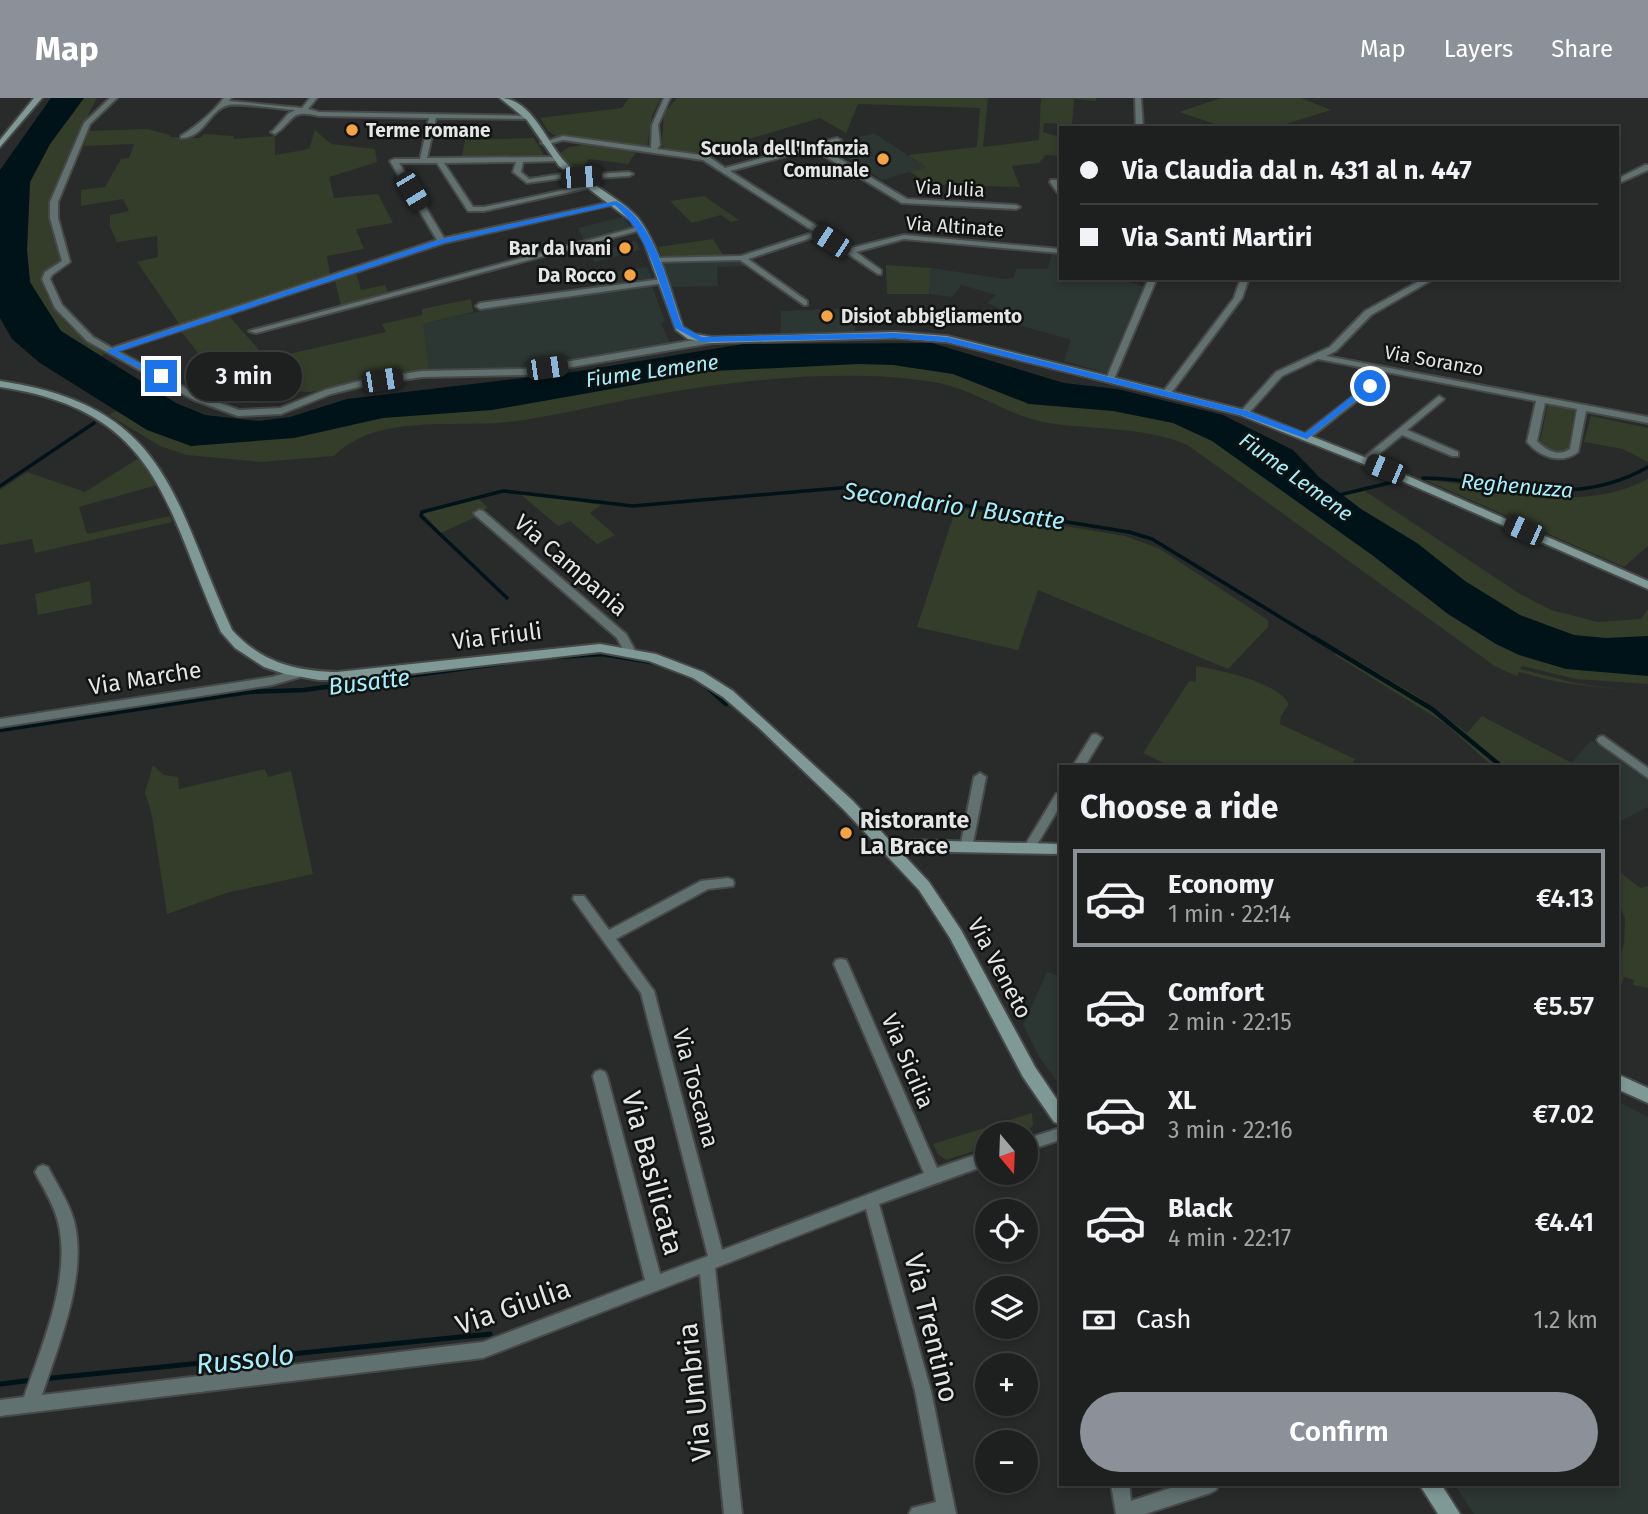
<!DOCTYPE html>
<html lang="en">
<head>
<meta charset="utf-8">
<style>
  :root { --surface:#1e201f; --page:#2b2d2c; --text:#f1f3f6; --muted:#a1a3a4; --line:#3c3e3d; --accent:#8c9099 }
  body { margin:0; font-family:"Fira Sans",sans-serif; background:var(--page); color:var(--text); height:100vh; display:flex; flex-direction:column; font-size:26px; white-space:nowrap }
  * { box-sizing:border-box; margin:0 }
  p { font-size:23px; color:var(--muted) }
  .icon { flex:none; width:38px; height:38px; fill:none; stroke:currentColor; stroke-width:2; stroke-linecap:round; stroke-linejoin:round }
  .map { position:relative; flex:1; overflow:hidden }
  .details { position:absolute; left:1059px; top:667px; width:560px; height:721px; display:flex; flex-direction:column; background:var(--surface); border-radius:0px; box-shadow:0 4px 10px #0003,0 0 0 2px var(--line) }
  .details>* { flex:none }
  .guide { position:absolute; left:1059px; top:28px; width:560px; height:154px; border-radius:0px; box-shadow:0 4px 10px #0003,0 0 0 2px var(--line); display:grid; align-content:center; height:154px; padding:0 21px; background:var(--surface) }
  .needle { width:46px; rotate:161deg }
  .fabs { position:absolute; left:975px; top:1024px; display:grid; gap:14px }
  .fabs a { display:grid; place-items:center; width:63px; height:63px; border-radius:50%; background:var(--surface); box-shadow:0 4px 10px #0003,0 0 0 2px var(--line); font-size:35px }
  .end { position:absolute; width:32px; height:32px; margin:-16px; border:9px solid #1a73e8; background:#fff; box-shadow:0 0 0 4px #fff }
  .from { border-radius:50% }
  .bubble { position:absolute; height:49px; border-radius:24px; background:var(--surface); box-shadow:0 4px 10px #0003,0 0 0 2px var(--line); font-size:23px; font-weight:600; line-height:49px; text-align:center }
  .car { position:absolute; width:21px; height:42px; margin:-21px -10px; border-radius:9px; box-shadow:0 0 5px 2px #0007; background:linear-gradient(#222 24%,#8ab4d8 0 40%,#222 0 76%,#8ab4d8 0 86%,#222 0) }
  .guide b { display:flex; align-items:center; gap:24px; height:66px; font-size:26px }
  .guide b+b { border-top:2px solid var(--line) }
  .guide i { width:18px; height:18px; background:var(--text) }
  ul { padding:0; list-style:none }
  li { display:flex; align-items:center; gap:21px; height:98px; margin:0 14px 10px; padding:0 7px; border:4px solid transparent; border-radius:0px }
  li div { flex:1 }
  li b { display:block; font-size:26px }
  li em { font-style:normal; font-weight:600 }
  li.active { border-color:var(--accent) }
  li>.icon { width:63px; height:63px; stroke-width:1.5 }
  h2 { padding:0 21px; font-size:32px; line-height:84px }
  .pay { display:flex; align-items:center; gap:18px; height:77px; padding:0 21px; font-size:26px }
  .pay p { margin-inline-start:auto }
  .primary-button { display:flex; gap:14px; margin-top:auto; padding:14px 21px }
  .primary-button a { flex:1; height:80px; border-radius:42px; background:var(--accent); color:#fff; font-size:28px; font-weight:600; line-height:80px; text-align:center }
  header { display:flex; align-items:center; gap:42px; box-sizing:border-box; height:98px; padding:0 35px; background:var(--accent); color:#fff }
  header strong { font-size:33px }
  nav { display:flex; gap:38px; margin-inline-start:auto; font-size:24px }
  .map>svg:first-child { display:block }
</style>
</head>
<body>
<header>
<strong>Map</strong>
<nav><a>Map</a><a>Layers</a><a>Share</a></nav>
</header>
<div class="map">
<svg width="1648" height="1416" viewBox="0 0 1648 1416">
  <rect width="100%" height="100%" fill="#282b29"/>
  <path fill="#2c3632" d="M874 35 926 69 882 82 828 47Z
    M622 119 632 130 584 143 578 130Z
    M636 143 640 152 595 164 590 156Z
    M1052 154 1060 155V180H1114L1143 188 1106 275 1064 263 1071 242 994 220 999 210 987 205 996 197 961 187 953 199 929 196 931 170 1006 181 1014 179 1016 171H1048Z
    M729 163 741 164 747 168 717 169 718 188 671 189 662 165Z
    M647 169 652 180 597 188 591 183 603 180 601 175Z
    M652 188 665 223 661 225 671 247 506 272 370 281 310 294 284 292 258 263 494 210Z
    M854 210 855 233 780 236 781 213Z
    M1591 642 1648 683V709L1617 725V668H1569Z
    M1047 874 1060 878V988L1038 957 1023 927Z
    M1617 1003 1648 1019V1416H1474L1454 1386H1617Z"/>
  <path fill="#343d29" d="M84 0H97L81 31 48 111 61 164 42 178C45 214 79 238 105 256L101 258 61 233 48 216 30 184 27 152 30 84 50 46Z
    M629 0H661L652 18 647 49 556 38 548 33 540 20 622 10Z
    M677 0H988L983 49 1039 42 1041 0H1096V3L1074 1 1072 27 1044 25 1043 34 1060 39V58L1046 57 1039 65 1012 68 1020 89 918 86 926 84 910 74 926 69 908 57 977 49 980 10 858 6 846 35 820 20 702 55 665 51 662 47 664 15Z
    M1221 0H1301L1331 12 1273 30H1227L1179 14Z
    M147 31 170 37V39L200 40 204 36 234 38 233 41 275 38V57L309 51 315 32 331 46 375 51 377 64 329 79 334 100 378 96 393 125 356 131 364 151 327 158 330 177 180 227 137 164 158 159 157 138 117 144 110 129V117L129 113 123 101 81 108V92L105 89 121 61 129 60 134 46 84 48 89 33Z
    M534 40 545 59H462L465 42Z
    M583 47 636 54 628 66 589 61 579 73 565 63 560 55 569 49Z
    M704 98 739 122 731 124 721 117 692 125 670 103Z
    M713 141 723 157 662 159 658 149Z
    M886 167 931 170 929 196H887Z
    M356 175 361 192 385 187 388 194 341 208 335 183Z
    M471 201 473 214 423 226 429 273 310 294 284 292 270 276H214L181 233 229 218 267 261 386 234 382 226 422 217V211Z
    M854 252 1064 294 1139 300 1331 398 1351 392 1365 393 1520 496 1551 512 1598 524 1641 521 1648 511V586L1576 581 1522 568 1520 571 1575 585 1629 593 1558 584 1519 574 1517 578 1496 569 1189 348C1145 327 1090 333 1043 324 1005 316 972 290 933 284 846 270 734 282 648 298 601 306 554 319 507 324 452 330 377 315 334 358L260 364 187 357 160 348 109 317 142 298 238 334Z
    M1548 306 1574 311 1568 355 1552 354 1540 344Z
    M1591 318 1648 330V364L1623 351 1584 344Z
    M139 360 157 387 79 409 87 436 170 418 172 424 35 455 32 441 0 447V392L27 374 85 394Z
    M1648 381V448L1624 469 1425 382C1498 388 1579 418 1648 381Z
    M518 394 601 407 590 415 615 437 597 446 570 423 558 428Z
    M478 400 488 410 477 414 480 417 441 435 422 415Z
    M956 410 1125 438 1160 451 1268 522V529L1228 571 1038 492 1018 552 917 529Z
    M90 483 92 506 38 517 35 496Z
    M1338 551 1417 598 1467 635 1482 618 1572 665 1569 668H1492L1446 626 1335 557Z
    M1196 568C1219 572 1278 584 1289 606L1281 618 1280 626 1355 661 1350 668H1170L1143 655 1189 583 1196 584Z
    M153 667 164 677 178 679 179 691 265 671 268 679 291 673 313 776 226 795 167 816 152 718 145 694Z
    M1617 772 1640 790 1648 788V890L1633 887 1634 882 1624 879 1617 899V869L1624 846 1625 821 1617 800Z
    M1032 1015 1033 1027 1026 1036H987V1049L946 1062 938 1056 933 1046Z"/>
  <path fill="#001318" d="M51 0H84L50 46 30 84 27 152 30 184 61 233 176 305 205 317 259 323 290 319 347 301 573 274 743 246 932 245 1064 285 1117 291 1223 317 1293 352 1319 379 1361 411 1417 445 1465 483 1520 517 1574 537 1606 540 1648 538V578L1566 571 1519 557 1496 546 1448 516 1372 457 1212 343 1173 325 1113 313 1029 306 953 276 893 267 859 266 713 273 492 312 383 320 294 340 191 348 147 332 40 265 12 241 0 220V72Z"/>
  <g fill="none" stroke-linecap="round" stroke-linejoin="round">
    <path stroke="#001318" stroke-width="3.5" d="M1423 380C1506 381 1570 413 1648 369
      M0 388 94 325
      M1339 397 1393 384
      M507 500 421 418 422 414 503 393 633 408 851 389 1129 434 1152 441 1316 541"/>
    <path stroke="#001318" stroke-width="4.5" d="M1313 539 1432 611 1501 668
      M558 559 602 556 657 565
      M706 588 726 606
      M0 632 249 594 304 592 504 565"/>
    <path stroke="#001318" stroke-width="5" d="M42 1281 490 1236
      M0 1286 33 1282"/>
    <defs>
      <path id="street" d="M110 0H117L90 26 58 104V120L70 164 52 177 50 181 62 207 93 239 112 250 437 142 390 63 394 61H420L429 20 319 18C288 11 296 22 275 36L271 34 273 33 288 16 295 12C282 11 241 5 229 7 209 11 205 40 181 40V38C197 28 213 14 224 0H231L229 3 302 10 310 0H317L308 11 319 14 530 18 532 19V21L436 20 427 60 557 59 561 61 557 63 523 64 521 74 529 81 576 74H579V77L629 74 633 76 629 78 581 81H578V78L527 85 513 74 516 64 444 65 473 109H484L593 86 597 88 484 113H468L437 65H399L444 140 616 103 620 105 444 145 118 253 200 298 239 312 280 310 325 292 363 282 422 273 524 271 712 239 716 242 712 245 524 277 422 279 363 288 331 296 281 316 238 318 194 302 87 243 55 210 42 181 45 174 62 163 50 120V104L84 25Z
        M664 0H670L658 27 660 47 657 51 708 58 725 70 837 40 841 42 839 43 820 49 907 101 1016 107 1020 109 1016 111 902 105 813 51 730 73 851 150 904 137 1060 151V155L904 141 856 154 881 172V176H878L820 137 748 161 807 203V207H804L740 162 652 164V160H655L741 158 815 134 703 62 563 42 545 47 541 45 563 38 651 50 652 27Z
        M1135 0H1141L1143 30H1136Z
        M1645 67H1648V72L1617 86V81Z
        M1051 82H1057L1060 88V94H1057L1050 84Z
        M638 129 645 131 256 235 249 233Z
        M1149 180H1157L1114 281 1107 283 1106 281Z
        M1241 180H1249L1242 200 1169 298H1163V294L1234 200Z
        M1425 180H1435L1371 217 1336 253 1326 258 1648 319V325L1586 313 1578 354C1561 367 1540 359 1527 344L1536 303 1318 261 1282 278 1247 317H1241V313L1276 274 1330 249 1365 213ZM1545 305 1577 311 1570 351C1558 359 1547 353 1537 343Z
        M662 181H665V185L480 211 476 208 480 205Z
        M1370 285 1374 288 1373 290 1310 340H1304V336Z
        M1439 298 1444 301 1442 303 1407 332 1458 354V358H1452L1402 337 1368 365H1362V361Z
        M479 412 483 413 626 536 636 554 634 557H626L617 540 475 417 474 415Z
        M296 572 300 573 302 576 300 579 272 587 0 629V621L272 579Z
        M1096 636 1102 640 1085 668H1073L1092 637Z
        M1603 638 1648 670V680L1599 645 1597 642 1599 639Z
        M980 675 986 679 972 750 970 753H962L960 750 974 679Z
        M1060 695V708L1032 755H1024L1022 752 1024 749 1056 696Z
        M728 780 733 782 734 785 733 788 708 791 616 841 654 893 722 1152 924 1075 834 866 836 862 841 861 846 862 848 866 937 1070 987 1053V1067L879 1106 931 1293 956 1416H909L912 1410 936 1404 915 1293 866 1111 715 1170 742 1416H724L700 1176 483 1260 0 1318V1302L24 1299C42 1248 72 1178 58 1124 54 1106 43 1090 35 1074L38 1069 43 1067 48 1069C57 1087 69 1104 74 1123 88 1176 59 1246 42 1297L483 1244 645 1182 593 978 595 974 600 972 605 974 607 978 660 1176 708 1158 641 895 573 801 574 798H584L609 832 701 783Z
        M1060 1030V1042L1026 1053V1041Z
        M1111 1386H1129L1131 1403 1183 1386H1219L1216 1392 1210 1395 1145 1416H1116Z"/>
      <path id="secondary" d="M34 0H42L0 49V42Z
        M500 0C532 0 547 46 566 65 585 84 622 101 638 120 660 148 671 196 683 229L694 236 712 239 895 234 947 238 1248 313 1369 361 1648 483V491L1361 365 1240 317 947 244 895 240 712 245 688 241 676 232 644 144 631 123 559 68 527 22Z
        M0 283C169 308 172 400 232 532 261 564 295 573 337 574L600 546 656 556 703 574 733 593 853 703 891 744 910 742 1060 746V756L900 753 929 784 961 832 1035 969 1060 1006V1026L1054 1024 1023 979 950 840 919 792 843 711 758 629 723 599 693 580 649 563 600 554 355 582H319L285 576 264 569 235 550 221 534C164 408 161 313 0 289Z
        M1617 976 1648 990V1005L1617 991Z
        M1419 1386H1441L1460 1416H1438Z"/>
    </defs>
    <use href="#street" stroke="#464947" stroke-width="4"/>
    <use href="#secondary" stroke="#464947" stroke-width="4"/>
    <use href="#street" fill="#60716f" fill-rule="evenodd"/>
    <use href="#secondary" fill="#7e9996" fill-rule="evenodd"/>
  </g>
  <path fill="#1a73e8" d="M616 103C657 125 667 188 682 228L702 239 895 235 947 239 1247 313 1306 335 1367 286 1374 288 1307 341 1241 317 947 244 895 240 701 244 675 230C659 187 650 138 615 107L444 145 117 254 164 277V280H158L106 253 439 142Z"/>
  <g fill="#f5a345" stroke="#111312" stroke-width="2.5">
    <circle cx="352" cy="32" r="7"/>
    <circle cx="883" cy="61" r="7"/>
    <circle cx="625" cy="150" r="7"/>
    <circle cx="630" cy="177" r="7"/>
    <circle cx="827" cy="218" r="7"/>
    <circle cx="846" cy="735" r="7"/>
  </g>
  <g text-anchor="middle" stroke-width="5" stroke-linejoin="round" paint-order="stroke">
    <g font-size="19" font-weight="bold" fill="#e4e6e5" stroke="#111312" text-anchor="end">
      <text x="366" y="39" text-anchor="start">Terme romane</text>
      <text x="869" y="57">Scuola dell'Infanzia<tspan x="869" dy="22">Comunale</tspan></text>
      <text x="611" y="157">Bar da Ivani</text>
      <text x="616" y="184">Da Rocco</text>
      <text x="841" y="225" text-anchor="start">Disiot abbigliamento</text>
    </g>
    <g font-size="19" fill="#e4e6e5" stroke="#111312">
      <text transform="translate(950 90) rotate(3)" y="7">Via Julia</text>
      <text transform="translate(955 128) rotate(4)" y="7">Via Altinate</text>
      <text transform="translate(1434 262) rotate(10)" y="7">Via Soranzo</text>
    </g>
    <g font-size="21" font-style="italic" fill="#a5effc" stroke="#111312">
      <text transform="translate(652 273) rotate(-8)" y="7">Fiume Lemene</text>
      <text transform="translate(1296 379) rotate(36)" y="7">Fiume Lemene</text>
      <text transform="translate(1517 388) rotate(5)" y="7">Reghenuzza</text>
    </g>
    <g font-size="23" fill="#e4e6e5" stroke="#111312">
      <text transform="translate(571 467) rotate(41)" y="8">Via Campania</text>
      <text transform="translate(497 538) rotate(-7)" y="8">Via Friuli</text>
      <text transform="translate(145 580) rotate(-9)" y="8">Via Marche</text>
      <text transform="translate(1000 870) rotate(62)" y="8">Via Veneto</text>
      <text transform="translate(908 963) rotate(67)" y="8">Via Sicilia</text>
      <text transform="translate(696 990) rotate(75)" y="8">Via Toscana</text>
    </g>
    <g font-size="23" font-weight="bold" fill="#e4e6e5" stroke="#111312" text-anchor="start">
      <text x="860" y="730">Ristorante<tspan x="860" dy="26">La Brace</tspan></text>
    </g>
    <g font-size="24" font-style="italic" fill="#a5effc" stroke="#111312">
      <text transform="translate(954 408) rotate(8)" y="8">Secondario I Busatte</text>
      <text transform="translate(369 584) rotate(-7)" y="8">Busatte</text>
    </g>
    <g font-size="28" fill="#e4e6e5" stroke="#111312">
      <text transform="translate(653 1075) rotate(75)" y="10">Via Basilicata</text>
      <text transform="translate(513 1208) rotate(-19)" y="10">Via Giulia</text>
      <text transform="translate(932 1230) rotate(76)" y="10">Via Trentino</text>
      <text transform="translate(694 1294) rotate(-96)" y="10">Via Umbria</text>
    </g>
    <g font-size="28" font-style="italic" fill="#a5effc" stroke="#111312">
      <text transform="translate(245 1261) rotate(-6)" y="10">Russolo</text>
    </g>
  </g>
</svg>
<div class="fabs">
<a><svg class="needle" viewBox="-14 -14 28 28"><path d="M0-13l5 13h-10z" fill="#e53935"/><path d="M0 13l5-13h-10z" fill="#a1a3a4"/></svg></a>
<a><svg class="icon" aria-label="locate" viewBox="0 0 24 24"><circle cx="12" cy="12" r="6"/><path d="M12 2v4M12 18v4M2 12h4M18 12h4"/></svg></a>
<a><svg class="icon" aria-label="layers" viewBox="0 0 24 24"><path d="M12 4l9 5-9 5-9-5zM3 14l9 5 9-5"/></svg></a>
<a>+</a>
<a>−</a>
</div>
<i class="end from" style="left:1370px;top:288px"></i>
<i class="end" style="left:161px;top:278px"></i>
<div class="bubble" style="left:186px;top:254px;width:116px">3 min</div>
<i class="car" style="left:581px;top:79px;rotate:86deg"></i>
<i class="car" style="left:412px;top:93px;rotate:149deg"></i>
<i class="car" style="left:831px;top:143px;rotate:303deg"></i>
<i class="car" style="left:547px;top:270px;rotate:82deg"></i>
<i class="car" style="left:382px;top:282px;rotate:81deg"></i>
<i class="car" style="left:1385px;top:371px;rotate:293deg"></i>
<i class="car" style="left:1524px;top:432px;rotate:294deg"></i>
<div class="guide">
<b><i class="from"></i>Via Claudia dal n. 431 al n. 447</b>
<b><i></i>Via Santi Martiri</b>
</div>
<section class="details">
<h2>Choose a ride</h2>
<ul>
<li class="active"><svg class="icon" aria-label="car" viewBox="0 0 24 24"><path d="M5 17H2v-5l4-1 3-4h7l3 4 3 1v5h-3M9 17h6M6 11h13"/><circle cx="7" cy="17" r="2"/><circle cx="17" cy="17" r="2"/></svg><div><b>Economy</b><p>1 min · 22:14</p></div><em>€4.13</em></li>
<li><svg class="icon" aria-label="car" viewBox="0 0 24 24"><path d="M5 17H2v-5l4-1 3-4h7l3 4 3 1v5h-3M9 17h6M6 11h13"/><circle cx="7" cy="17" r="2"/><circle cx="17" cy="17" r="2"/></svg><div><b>Comfort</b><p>2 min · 22:15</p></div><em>€5.57</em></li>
<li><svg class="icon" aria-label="car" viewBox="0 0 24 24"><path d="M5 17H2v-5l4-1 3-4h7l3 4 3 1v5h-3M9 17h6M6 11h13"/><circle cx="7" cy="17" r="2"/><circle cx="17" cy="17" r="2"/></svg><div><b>XL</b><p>3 min · 22:16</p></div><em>€7.02</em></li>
<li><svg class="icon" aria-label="car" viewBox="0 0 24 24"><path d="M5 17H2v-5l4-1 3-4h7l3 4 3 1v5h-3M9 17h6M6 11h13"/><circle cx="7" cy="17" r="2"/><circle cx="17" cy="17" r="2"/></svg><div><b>Black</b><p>4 min · 22:17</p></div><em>€4.41</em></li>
</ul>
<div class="pay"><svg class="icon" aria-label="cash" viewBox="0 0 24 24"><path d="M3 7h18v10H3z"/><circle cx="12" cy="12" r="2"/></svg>Cash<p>1.2 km</p></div>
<div class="primary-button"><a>Confirm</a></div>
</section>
</div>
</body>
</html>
